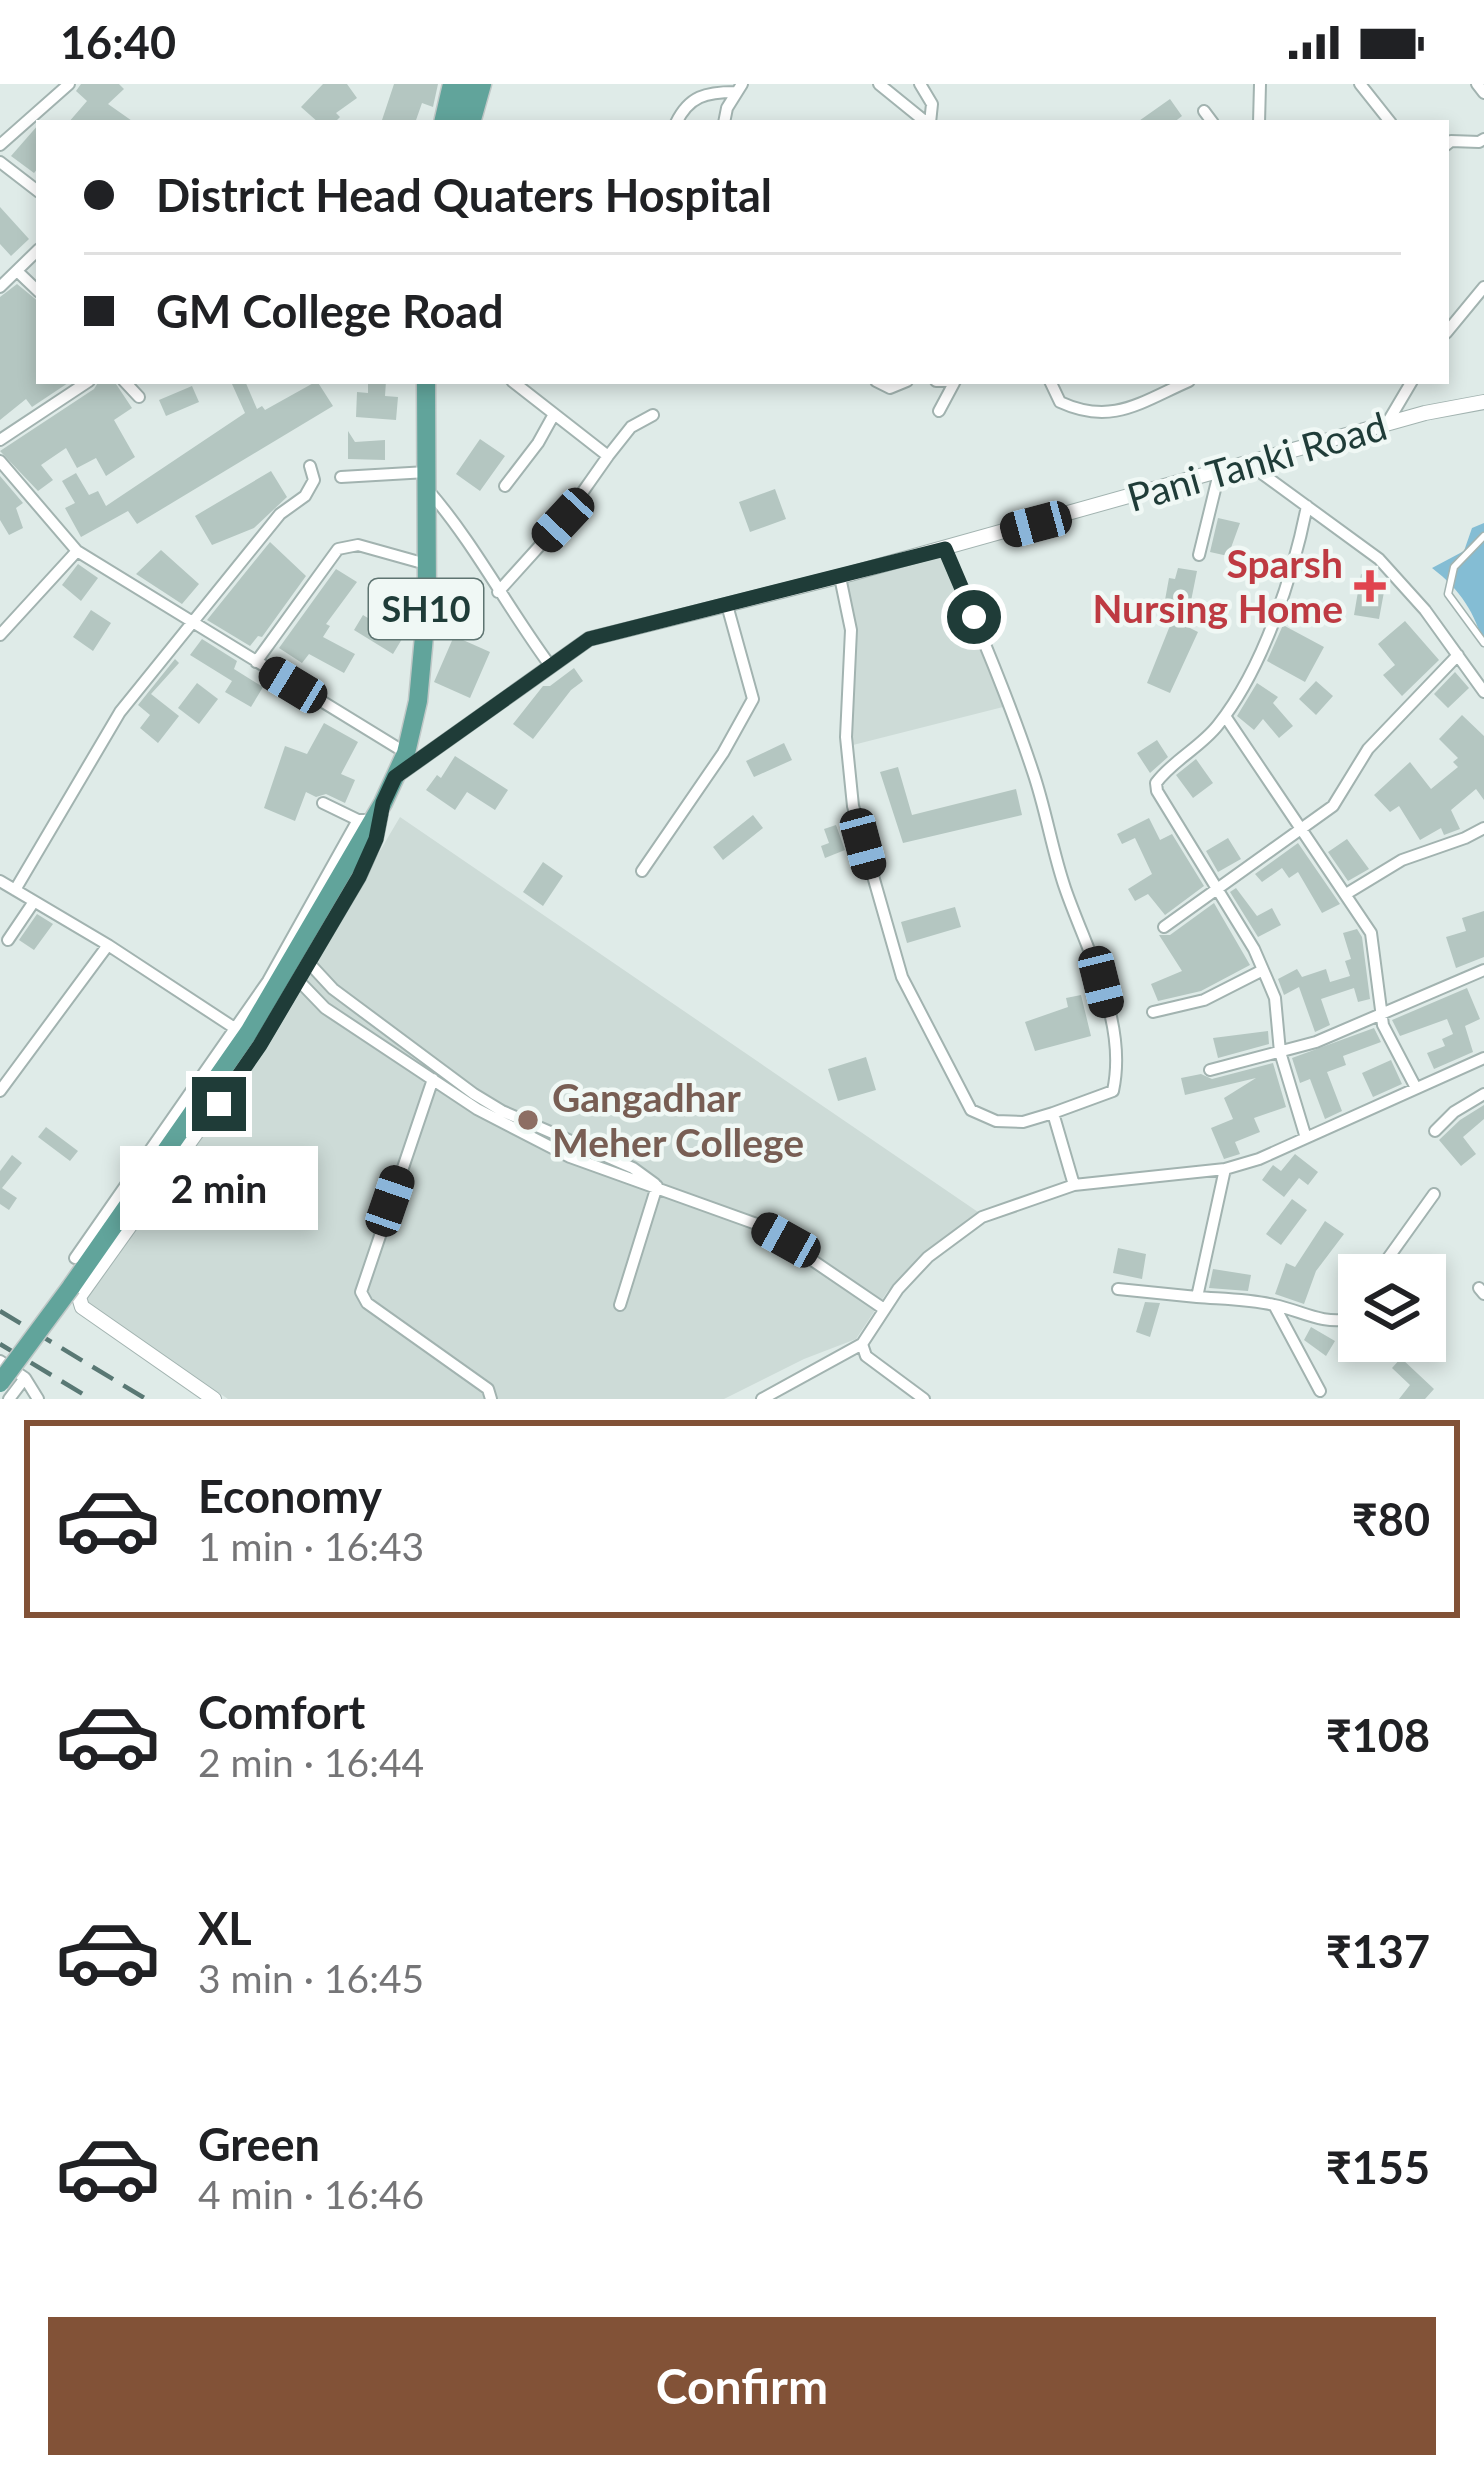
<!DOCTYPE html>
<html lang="en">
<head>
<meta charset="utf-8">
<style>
  :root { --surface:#fff; --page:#f2f2f2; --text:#202124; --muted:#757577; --line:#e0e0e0; --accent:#825237 }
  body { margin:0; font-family:Lato,sans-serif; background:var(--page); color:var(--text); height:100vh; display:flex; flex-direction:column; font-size:45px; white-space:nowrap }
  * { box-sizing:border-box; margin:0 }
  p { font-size:39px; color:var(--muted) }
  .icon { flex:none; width:66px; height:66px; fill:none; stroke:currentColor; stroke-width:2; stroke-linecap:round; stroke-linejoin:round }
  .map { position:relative; height:1315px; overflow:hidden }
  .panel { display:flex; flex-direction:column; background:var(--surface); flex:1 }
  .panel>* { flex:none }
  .banner { position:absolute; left:36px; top:36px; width:1413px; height:264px; border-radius:0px; box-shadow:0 6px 18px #0003; display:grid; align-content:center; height:264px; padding:0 48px; background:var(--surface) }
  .tools { position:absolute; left:1338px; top:1170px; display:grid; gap:24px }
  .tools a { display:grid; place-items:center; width:108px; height:108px; border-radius:0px; background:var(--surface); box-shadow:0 6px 18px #0003; font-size:60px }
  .end { position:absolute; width:54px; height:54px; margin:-27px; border:15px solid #1f3c38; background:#fff; box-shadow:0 0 0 6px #fff }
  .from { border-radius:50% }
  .bubble { position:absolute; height:84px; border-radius:0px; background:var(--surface); box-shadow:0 6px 18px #0003; font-size:39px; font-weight:700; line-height:84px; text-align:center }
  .car { position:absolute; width:36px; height:72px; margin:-36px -18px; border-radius:15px; box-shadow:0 0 9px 3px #0007; background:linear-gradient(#222 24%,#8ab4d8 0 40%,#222 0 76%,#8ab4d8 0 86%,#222 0) }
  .banner b { display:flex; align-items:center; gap:42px; height:114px; font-size:45px }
  .banner b+b { border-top:3px solid var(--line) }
  .banner i { width:30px; height:30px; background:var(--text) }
  ul { padding:21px 0 0; list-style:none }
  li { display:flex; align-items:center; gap:36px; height:198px; margin:0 24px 18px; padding:0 24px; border:6px solid transparent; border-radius:0px }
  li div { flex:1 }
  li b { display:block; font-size:45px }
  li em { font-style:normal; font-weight:700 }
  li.selected { border-color:var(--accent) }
  li>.icon { width:108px; height:108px; stroke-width:1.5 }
  .cta { display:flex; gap:24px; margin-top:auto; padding:24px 48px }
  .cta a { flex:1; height:138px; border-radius:0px; background:var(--accent); color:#fff; font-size:48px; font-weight:700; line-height:138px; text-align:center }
  .status { display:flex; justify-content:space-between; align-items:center; height:84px; padding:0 60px; background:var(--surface); direction:ltr }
  .status svg { height:33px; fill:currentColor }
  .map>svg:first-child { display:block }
</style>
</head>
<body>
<div class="status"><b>16:40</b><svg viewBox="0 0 49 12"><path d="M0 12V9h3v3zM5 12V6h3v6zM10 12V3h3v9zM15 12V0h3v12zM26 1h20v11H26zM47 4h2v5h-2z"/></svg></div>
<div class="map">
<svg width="1484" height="1315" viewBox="0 0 1484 1315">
  <rect width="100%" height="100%" fill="#dfebe8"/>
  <path fill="#cddbd7" d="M943 470 1003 623 853 661 845 497Z
    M400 733 978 1128 924 1170 887 1208 856 1255 804 1275 724 1315H228L80 1214 245 995Z"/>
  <path fill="#84bdd4" d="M1484 439V562C1475 529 1461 506 1432 484L1464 467 1472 444Z"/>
  <path fill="#b4c6c1" d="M81 0H119L124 5 108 20 135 39H68L87 17 76 7Z
    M323 0H347L357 14 336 29 340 33 334 39H319L301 23Z
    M394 0H438L433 23 422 19 415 39H381Z
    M1170 15 1182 32 1173 39H1136Z
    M39 40V83L34 89 11 72Z
    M0 123 29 155 11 172 0 160Z
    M17 200 39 218V297H71L32 323 26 315 0 336V213Z
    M99 297H114L132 324 114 336 135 373 106 392 96 374 77 384 66 364 41 381 53 396 38 407 0 367 94 305Z
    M245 297 257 325 262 322 265 326 317 297 333 322 137 440 128 427 81 453 65 424 75 419 62 397 76 389 89 411 98 407 106 422 245 329 232 300Z
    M368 297H386L385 312 398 313 396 336 356 333 357 308 368 309Z
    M192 302 199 318 166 332 159 316Z
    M348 347 355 358 385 356V376L348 375Z
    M480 355 505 372 480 407 456 390Z
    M271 387 287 413 254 444 212 461 195 432Z
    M0 392 23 419 16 424 23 444 9 451 0 436Z
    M775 405 786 435 750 448 739 418Z
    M1218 434 1240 439 1228 472 1210 468Z
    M270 458 306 492 262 553 258 552 250 562 207 536Z
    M161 466 199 500 182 520 136 490Z
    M78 480 98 494 81 517 62 501Z
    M1178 484 1197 487 1186 542 1198 548 1170 609 1147 599 1175 529 1163 527 1169 494 1175 495Z
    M336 485 357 498 326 540 330 542 323 553 355 570 344 589 309 570 302 579 279 564Z
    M1361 490 1386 497 1379 535 1354 531Z
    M91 526 111 539 93 567 73 553Z
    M363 531 402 555 393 570 354 546Z
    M1405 537 1439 576 1402 612 1383 591 1395 581 1378 560Z
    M1283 541 1324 563 1305 598 1267 577Z
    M454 552 490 568 470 614 434 598Z
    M202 555 237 577 234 585 263 603 251 623 225 608 232 597 190 571Z
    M175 575 179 579 151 610 179 632 158 659 140 644 150 631 138 621Z
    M574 584 583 597 571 606 533 655 513 640 543 602H550Z
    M1455 588 1469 604 1448 624 1434 610Z
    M1316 597 1333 612 1316 631 1299 615Z
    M197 599 218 615 199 640 178 624Z
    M1257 599 1278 613 1273 619 1293 642 1279 654 1263 635 1254 646 1237 632Z
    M1462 631 1484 652V716L1476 705 1451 726 1460 745 1444 751 1441 744 1420 756 1399 722 1390 728 1374 711 1410 678 1431 705 1458 683 1453 678 1458 674 1439 655Z
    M324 639 358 658 341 690 355 696 345 719 326 710 316 713 306 708 295 737 264 724 285 662 307 670Z
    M1157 656 1168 673 1150 689 1137 669Z
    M784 659 792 676 754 693 746 677Z
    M455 672 508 706 495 726 467 708 455 726 426 706 437 691 441 694Z
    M1196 675 1213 699 1193 714 1176 691Z
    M898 683 912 731 1016 705 1022 731 903 759 880 688Z
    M753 731 763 744 723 776 713 763Z
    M1149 734 1160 756 1172 750 1204 802 1165 831 1148 810 1135 817 1128 805 1152 790 1135 754 1122 760 1117 750Z
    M836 741 845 766 825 774 821 762 829 759 824 745Z
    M1228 754 1241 775 1218 788 1206 767Z
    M1347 755 1369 785 1348 797 1328 768Z
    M1298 759 1340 820 1322 829 1298 788 1289 794 1282 784 1262 798 1255 790Z
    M543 778 563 792 543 822 523 808Z
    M1236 804 1257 832 1272 824 1281 841 1258 853 1230 808Z
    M1214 819 1250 881 1201 907 1158 917 1151 900 1182 887 1159 851H1170Z
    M955 823 961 843 907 859 901 838Z
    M1484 827V873L1456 884 1446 853 1466 847 1462 834Z
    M37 830 53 840 34 866 19 856Z
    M1357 845 1362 853 1370 915 1358 918 1354 904 1321 915 1330 941 1315 948 1299 903 1284 911 1278 895 1297 885 1302 893 1326 885 1330 898 1350 892 1345 877 1351 875 1343 849Z
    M1467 904 1480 935 1465 942 1473 968 1434 985 1427 969 1445 962 1442 955 1453 950 1447 935 1400 952 1392 936Z
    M1081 911 1091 952 1035 967 1025 938 1068 923 1066 914Z
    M1374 944 1381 958 1343 972 1346 981 1327 988 1342 1027 1325 1035 1310 995 1300 999 1292 974Z
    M1268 947 1269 960 1218 974 1213 954Z
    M866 973 876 1006 838 1017 828 985Z
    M1391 976 1402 1000 1373 1013 1362 989Z
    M1273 979 1286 1023 1254 1034 1260 1048 1235 1058 1240 1070 1224 1075 1211 1044 1233 1035 1224 1014 1256 994 1185 1011 1181 994 1201 990 1212 995Z
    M1484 1021V1035L1463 1053 1476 1070 1461 1082 1439 1056 1460 1036Z
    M46 1043 78 1067 70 1077 38 1053Z
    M1295 1070 1318 1088 1308 1101 1299 1094 1284 1113 1262 1096 1273 1081 1281 1087Z
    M12 1071 22 1079 2 1104 17 1114 9 1126 0 1120V1087Z
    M1292 1115 1307 1126 1281 1161 1266 1150Z
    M1325 1137 1344 1150 1316 1187 1304 1220 1275 1210 1286 1179 1295 1183Z
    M1118 1164 1146 1170 1142 1195 1113 1189Z
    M1213 1185 1251 1191 1248 1207 1209 1204Z
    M1145 1218 1160 1219 1150 1253 1136 1248Z
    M1311 1243 1335 1257 1326 1272 1304 1256Z
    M1401 1274 1434 1305 1425 1315H1399L1410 1301 1392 1284Z"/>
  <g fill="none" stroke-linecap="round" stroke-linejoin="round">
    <defs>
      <path id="service" d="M1484 452 1454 483 1448 510 1484 559"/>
      <path id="minor" d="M879 0 927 39
        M920 0 932 20 930 39
        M1360 0 1391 39
        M1477 0 1484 9
        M1204 27 1213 39
        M676 39C689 12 706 8 735 8
        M724 39 727 24 742 0
        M1259 39 1260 0
        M0 61 69 0
        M1446 61 1451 57 1479 58 1484 55
        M0 78 39 108
        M17 187 39 208
        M0 203 39 165
        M1446 249 1484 203
        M124 297 139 313
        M876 297 890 304 907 297
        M936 297H955
        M1050 297 1060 318C1112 342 1141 318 1189 297
        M939 327 954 299
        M1386 341 1412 297
        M0 356 89 297
        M608 372 631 343 653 331
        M0 377 77 467 406 669
        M1249 380 1379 475 1425 526 1484 608
        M341 393 427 388
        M505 402 538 359 553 332
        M428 406C474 459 507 523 549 580
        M945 465C976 539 1008 612 1033 688 1046 726 1052 766 1065 804 1087 868 1128 938 1113 1007L1053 1029
        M1199 471 1219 389
        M840 493 851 546 846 653 853 722 902 893 971 1026 996 1037 1023 1038 1053 1029 1074 1101
        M498 508 563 436 608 372 512 297
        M0 551 77 467
        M256 578 338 465 358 461 426 480
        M1225 632 1371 849 1383 941 1416 1004
        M323 719 358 736
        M642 787 723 669 753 615 727 521
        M0 797 108 861 236 945
        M15 806 120 628 280 430 305 412 314 396 310 382
        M1346 810 1402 776 1465 754 1484 744
        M1164 843 1333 722 1368 665 1458 571
        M8 856 33 819
        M308 878 333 905 474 1010 502 1027 633 1084 655 1100
        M298 896 325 924 477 1025 570 1073 762 1142 884 1225
        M1153 928 1204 916 1263 886
        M1210 986 1316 958 1484 886
        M433 995 361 1208 367 1219 488 1305 491 1315
        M0 1007 108 861
        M1435 1047 1454 1028 1484 1010
        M1306 1054 1280 968 1275 914 1267 895 1254 865 1157 707 1156 699C1173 676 1201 663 1218 641 1263 585 1293 492 1307 422
        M1225 1085 1197 1213C1222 1215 1249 1215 1274 1221 1300 1226 1322 1241 1350 1235L1359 1219
        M75 1174 268 897 358 736H372
        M1376 1191 1434 1110
        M1479 1204 1484 1210
        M1118 1205 1197 1213
        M620 1221 657 1102
        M1274 1221 1320 1307
        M862 1260 866 1272 924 1315
        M0 1277 25 1294 9 1315
        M25 1294 38 1315
        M762 1315 862 1260 898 1205 928 1173 982 1133 1074 1101 1225 1085 1259 1075 1484 974"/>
      <path id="tertiary" d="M395 693 589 555 850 490 1425 329 1484 318
        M214 1315 82 1223 79 1213 259 961 359 793 376 755 381 730"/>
      <path id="primary" d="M443 39 452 0
        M456 39 467 0
        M471 39 482 0
        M71 1203 249 948 383 719 406 669 418 617 427 520 426 297"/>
    </defs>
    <use href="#service" stroke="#a2b3b0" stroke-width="9"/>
    <use href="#minor" stroke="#a2b3b0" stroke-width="14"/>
    <use href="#tertiary" stroke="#a2b3b0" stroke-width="16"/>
    <use href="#primary" stroke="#c0c8c7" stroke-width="21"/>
    <use href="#service" stroke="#fff" stroke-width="6"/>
    <use href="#minor" stroke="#fff" stroke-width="10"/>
    <use href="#tertiary" stroke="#fff" stroke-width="14"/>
    <use href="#primary" stroke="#61a49b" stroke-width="18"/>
    <path stroke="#597874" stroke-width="4.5" stroke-dasharray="24 12" stroke-linecap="butt" d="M0 1227 146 1315
      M0 1260 91 1315"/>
    <defs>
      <path id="primary-bridge" d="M0 1299 71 1203"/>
    </defs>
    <use href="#primary-bridge" stroke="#c0c8c7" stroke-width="21" stroke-linecap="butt"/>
    <use href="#primary-bridge" stroke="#61a49b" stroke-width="18"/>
  </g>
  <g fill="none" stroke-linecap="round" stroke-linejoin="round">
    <path stroke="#1f3c38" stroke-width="15" d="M219 1020 260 961 359 793 376 755 383 719 395 693 589 555 945 465 974 533"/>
  </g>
  <path fill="#e0444e" stroke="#f0f8f5" stroke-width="4.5" d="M1364 484h12v12h12v12h-12v12h-12v-12h-12v-12h12z"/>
  <circle fill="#8d6e63" stroke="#f0f8f5" stroke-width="4.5" cx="528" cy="1036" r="12"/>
  <g text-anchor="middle" stroke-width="9" stroke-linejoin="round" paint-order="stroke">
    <rect fill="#f0f8f5" stroke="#5e7471" stroke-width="3" x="369" y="495" width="114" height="60" rx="9"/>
    <g font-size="36" font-weight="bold" fill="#1f3c38">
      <text x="426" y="538">SH10</text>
    </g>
    <g font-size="39" fill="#1f3c38" stroke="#f0f8f5">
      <text transform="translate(1257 378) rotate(-16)" y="14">Pani Tanki Road</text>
    </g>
    <g font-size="39" font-weight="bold" fill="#be3a42" stroke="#f0f8f5" text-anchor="end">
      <text x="1343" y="494">Sparsh<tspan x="1343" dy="45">Nursing Home</tspan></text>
    </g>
    <g font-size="39" font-weight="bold" fill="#785e54" stroke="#f0f8f5" text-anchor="start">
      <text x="552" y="1028">Gangadhar<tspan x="552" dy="45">Meher College</tspan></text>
    </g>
  </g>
</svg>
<div class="tools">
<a><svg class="icon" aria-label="layers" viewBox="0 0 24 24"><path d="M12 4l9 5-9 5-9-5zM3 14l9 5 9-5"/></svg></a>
</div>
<i class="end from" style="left:974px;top:533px"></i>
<i class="end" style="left:219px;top:1020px"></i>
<div class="bubble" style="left:120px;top:1062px;width:198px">2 min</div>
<i class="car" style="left:563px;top:436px;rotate:223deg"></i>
<i class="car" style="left:1036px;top:440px;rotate:255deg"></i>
<i class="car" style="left:293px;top:601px;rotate:301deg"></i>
<i class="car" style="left:863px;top:760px;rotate:165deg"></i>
<i class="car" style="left:1101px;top:898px;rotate:166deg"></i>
<i class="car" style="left:390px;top:1117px;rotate:19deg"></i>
<i class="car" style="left:786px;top:1156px;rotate:299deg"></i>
<div class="banner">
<b><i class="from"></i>District Head Quaters Hospital</b>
<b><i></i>GM College Road</b>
</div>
</div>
<section class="panel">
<ul>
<li class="selected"><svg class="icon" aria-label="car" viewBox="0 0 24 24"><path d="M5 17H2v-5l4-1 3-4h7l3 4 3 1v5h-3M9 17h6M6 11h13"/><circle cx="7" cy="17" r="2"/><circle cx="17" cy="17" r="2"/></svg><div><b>Economy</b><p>1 min · 16:43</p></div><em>₹80</em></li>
<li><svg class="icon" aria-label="car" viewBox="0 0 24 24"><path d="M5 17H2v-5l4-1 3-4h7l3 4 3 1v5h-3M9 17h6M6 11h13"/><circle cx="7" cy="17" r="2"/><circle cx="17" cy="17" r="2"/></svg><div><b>Comfort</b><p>2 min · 16:44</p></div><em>₹108</em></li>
<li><svg class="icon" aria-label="car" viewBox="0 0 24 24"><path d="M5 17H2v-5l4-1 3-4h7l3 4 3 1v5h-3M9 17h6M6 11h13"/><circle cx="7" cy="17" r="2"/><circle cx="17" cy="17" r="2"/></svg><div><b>XL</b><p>3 min · 16:45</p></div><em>₹137</em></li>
<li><svg class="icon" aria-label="car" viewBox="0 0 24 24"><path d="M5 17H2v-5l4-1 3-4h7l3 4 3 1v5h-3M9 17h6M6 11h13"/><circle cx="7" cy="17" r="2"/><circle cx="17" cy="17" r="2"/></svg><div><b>Green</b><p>4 min · 16:46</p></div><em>₹155</em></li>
</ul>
<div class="cta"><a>Confirm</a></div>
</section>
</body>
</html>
